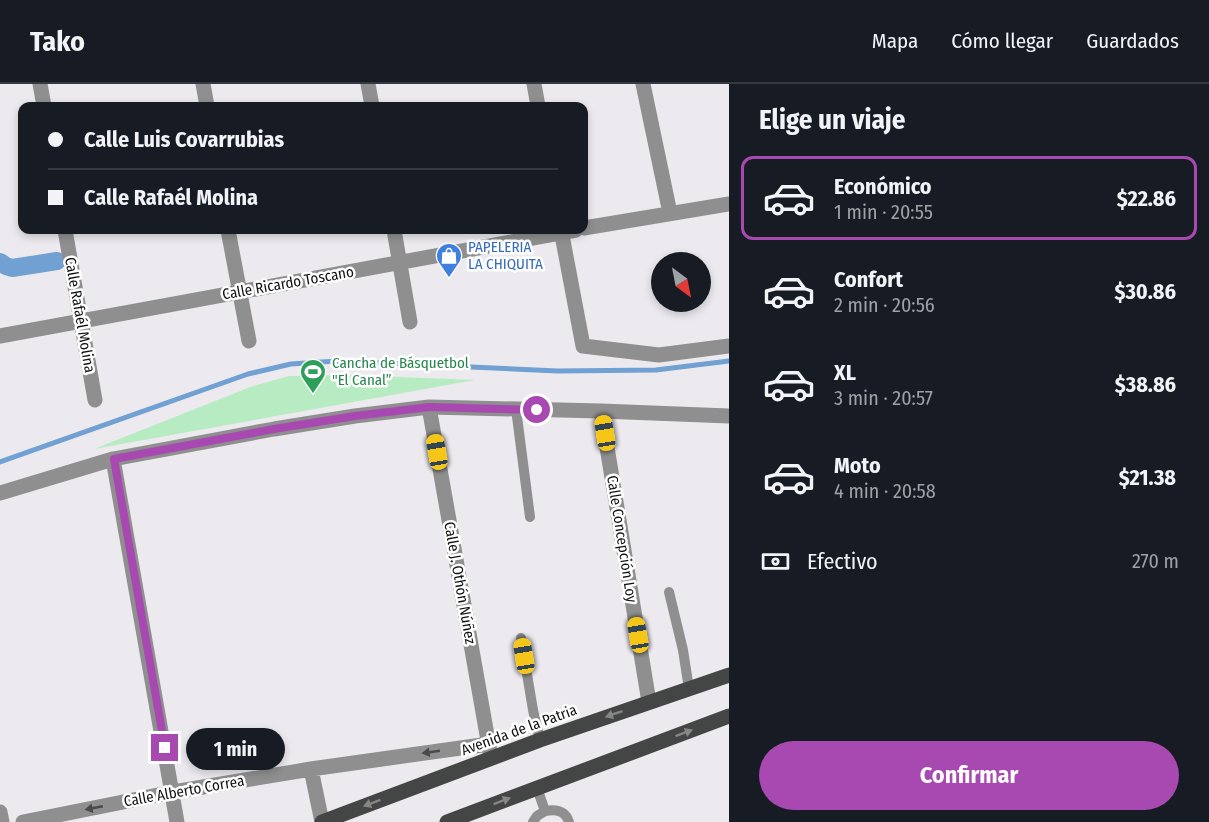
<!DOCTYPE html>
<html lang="es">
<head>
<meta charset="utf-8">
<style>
  :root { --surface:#171b24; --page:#20242c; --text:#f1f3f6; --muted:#9ea1a6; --line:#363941; --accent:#a849b1 }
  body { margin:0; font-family:"Fira Sans Condensed",sans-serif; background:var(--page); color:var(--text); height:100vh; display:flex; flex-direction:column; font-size:22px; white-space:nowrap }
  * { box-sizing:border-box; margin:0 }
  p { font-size:20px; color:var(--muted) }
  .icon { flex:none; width:33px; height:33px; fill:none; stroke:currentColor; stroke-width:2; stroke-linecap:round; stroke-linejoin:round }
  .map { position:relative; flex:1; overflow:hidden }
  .drawer { display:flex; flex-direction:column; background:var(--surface); width:480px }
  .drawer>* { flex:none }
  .top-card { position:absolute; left:18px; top:18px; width:570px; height:132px; border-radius:12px; box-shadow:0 3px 9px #0003; display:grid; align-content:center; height:132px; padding:0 30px; background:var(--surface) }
  .needle { width:39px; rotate:148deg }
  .tools { position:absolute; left:651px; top:168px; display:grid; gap:12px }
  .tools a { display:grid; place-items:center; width:60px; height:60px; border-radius:50%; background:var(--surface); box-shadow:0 3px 9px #0003; font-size:30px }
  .end { position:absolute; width:27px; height:27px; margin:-14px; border:8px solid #a849b1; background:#fff; box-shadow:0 0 0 3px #fff }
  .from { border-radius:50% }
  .bubble { position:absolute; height:42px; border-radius:21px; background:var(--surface); box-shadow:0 3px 9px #0003; font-size:20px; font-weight:700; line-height:42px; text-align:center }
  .car { position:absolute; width:18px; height:36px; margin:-18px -9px; border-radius:8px; box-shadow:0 0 4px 2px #0007; background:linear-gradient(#f5c518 24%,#345 0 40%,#f5c518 0 76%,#345 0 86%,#f5c518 0) }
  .top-card b { display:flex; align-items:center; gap:21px; height:57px; font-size:22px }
  .top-card b+b { border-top:2px solid var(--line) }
  .top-card i { width:15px; height:15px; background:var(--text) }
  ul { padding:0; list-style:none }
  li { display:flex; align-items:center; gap:18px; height:84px; margin:0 12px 9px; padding:0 18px; border:3px solid transparent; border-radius:12px }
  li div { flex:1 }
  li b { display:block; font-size:22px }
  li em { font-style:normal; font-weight:700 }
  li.selected { border-color:var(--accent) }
  li>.icon { width:54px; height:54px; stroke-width:1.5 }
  h2 { padding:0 30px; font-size:27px; line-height:72px }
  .pay { display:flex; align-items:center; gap:15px; height:66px; padding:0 30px; font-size:22px }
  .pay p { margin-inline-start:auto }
  .cta { display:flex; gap:12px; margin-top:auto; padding:12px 30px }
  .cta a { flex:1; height:69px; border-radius:36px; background:var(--accent); color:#fff; font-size:24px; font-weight:700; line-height:69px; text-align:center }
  header { display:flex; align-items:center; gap:36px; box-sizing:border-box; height:84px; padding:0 30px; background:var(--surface); border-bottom:2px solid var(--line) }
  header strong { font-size:28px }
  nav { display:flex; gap:33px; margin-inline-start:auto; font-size:21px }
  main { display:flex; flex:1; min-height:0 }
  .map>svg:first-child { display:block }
</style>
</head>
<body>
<header>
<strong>Tako</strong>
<nav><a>Mapa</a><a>Cómo llegar</a><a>Guardados</a></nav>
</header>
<main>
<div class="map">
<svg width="729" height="738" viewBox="0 0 729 738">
  <rect width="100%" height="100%" fill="#eceaee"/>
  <path fill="#b7ecc3" d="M350 291 475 296 94 365 253 302 289 292Z"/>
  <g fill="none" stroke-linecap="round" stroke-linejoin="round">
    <path stroke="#71a0d2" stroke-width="5" d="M0 378 248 290 291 280 337 277 558 287 656 286 729 277"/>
    <path stroke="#71a0d2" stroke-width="18" d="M0 178 6 182 12 184 57 177"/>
    <path stroke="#8e8f8e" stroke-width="10" d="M516 325 530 433
      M669 508 683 566 689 605
      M521 554 533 626 540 656
      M537 704 545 727C556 725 565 726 569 738
      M533 738 537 732 545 727"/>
    <path stroke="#8e8f8e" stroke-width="15" d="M40 0 44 22
      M203 0 207 22
      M368 0 372 22
      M534 0 538 22
      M643 0 670 129
      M584 144 729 120
      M65 146 95 316
      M228 146 249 257
      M394 146 410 238
      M561 146 583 262 659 271 729 262
      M0 252 576 146
      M429 323 490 668
      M601 327 649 618
      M113 375 177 738
      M0 409 113 375 274 345 355 332 429 323 601 327 729 332
      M311 685 322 738
      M0 728 2 738
      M23 738 173 708 311 685 489 660"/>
    <path stroke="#434644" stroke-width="15" d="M322 738 540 656 729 591
      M447 738 729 632"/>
  </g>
  <defs><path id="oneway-solid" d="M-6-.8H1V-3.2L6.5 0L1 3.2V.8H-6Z" transform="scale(1.5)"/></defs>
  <g fill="#858785">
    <use href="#oneway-solid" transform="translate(614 630) rotate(161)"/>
    <use href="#oneway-solid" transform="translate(684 649) rotate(-21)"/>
    <use href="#oneway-solid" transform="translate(502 717) rotate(-21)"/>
    <use href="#oneway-solid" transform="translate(372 719) rotate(159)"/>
  </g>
  <g fill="#4a4a4a">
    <use href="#oneway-solid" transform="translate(431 668) rotate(172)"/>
    <use href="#oneway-solid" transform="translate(94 724) rotate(169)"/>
  </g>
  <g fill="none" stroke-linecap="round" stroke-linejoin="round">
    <path stroke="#a849b1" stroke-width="8" d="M165 664 114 375 274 345 355 332 429 323 537 326"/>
  </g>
  <defs>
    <symbol id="shop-pin" viewBox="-11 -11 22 30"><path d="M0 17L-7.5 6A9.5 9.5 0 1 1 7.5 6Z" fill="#3f7fe0" stroke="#fff"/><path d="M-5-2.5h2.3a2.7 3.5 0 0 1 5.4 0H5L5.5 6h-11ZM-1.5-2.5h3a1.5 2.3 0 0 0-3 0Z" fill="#fff"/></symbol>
    <symbol id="stadium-pin" viewBox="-11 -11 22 30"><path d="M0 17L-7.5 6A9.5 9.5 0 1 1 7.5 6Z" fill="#2e9e5b" stroke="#fff"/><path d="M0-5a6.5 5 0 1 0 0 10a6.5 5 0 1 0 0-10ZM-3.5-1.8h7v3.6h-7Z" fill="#fff"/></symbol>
  </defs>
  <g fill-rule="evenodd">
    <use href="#shop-pin" x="434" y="157" width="30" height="40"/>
    <use href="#stadium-pin" x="298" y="273" width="30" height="40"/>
  </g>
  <g text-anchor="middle" stroke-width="5" stroke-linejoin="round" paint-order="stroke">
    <g font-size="15" fill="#366cbe" stroke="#fff" text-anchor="start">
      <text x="468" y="168">PAPELERIA<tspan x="468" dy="17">LA CHIQUITA</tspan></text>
    </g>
    <g font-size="15" fill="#131213" stroke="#fff">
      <text transform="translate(288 199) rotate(-10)" y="5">Calle Ricardo Toscano</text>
      <text transform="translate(80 231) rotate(80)" y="5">Calle Rafaél Molina</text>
      <text transform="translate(622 455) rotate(81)" y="5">Calle Concepción Loy</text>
      <text transform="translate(460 499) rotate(80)" y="5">Calle J. Othón Núñez</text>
      <text transform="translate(519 646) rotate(-20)" y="5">Avenida de la Patria</text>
      <text transform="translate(184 707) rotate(-10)" y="5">Calle Alberto Correa</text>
    </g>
    <g font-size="15" fill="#27864d" stroke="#fff" text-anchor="start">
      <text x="332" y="284">Cancha de Básquetbol<tspan x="332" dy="17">"El Canal”</tspan></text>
    </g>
  </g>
</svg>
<div class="tools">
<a><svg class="needle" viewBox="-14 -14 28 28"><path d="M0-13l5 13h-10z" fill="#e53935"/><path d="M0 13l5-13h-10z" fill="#9ea1a6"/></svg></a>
</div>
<i class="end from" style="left:537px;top:326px"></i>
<i class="end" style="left:165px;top:664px"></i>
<div class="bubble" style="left:186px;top:644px;width:99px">1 min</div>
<i class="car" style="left:605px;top:349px;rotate:351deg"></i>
<i class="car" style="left:437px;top:368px;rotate:350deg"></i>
<i class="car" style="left:638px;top:551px;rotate:350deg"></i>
<i class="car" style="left:524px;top:572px;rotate:351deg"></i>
<div class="top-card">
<b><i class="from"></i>Calle Luis Covarrubias</b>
<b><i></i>Calle Rafaél Molina</b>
</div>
</div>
<section class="drawer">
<h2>Elige un viaje</h2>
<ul>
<li class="selected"><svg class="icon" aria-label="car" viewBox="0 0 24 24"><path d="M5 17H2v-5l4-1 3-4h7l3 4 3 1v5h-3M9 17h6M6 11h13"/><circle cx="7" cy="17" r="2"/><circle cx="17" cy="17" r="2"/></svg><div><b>Económico</b><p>1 min · 20:55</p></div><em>$22.86</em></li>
<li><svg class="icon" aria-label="car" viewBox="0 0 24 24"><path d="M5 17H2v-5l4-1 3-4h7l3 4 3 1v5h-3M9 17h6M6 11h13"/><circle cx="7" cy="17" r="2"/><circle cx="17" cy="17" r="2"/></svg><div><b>Confort</b><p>2 min · 20:56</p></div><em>$30.86</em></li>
<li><svg class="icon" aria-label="car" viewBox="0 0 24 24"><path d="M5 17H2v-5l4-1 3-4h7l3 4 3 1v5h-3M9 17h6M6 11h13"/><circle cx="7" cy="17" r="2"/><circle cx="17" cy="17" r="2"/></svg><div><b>XL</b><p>3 min · 20:57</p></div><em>$38.86</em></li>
<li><svg class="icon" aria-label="car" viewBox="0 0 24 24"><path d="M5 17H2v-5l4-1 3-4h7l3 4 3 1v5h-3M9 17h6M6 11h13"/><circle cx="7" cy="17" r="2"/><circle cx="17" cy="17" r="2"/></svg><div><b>Moto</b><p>4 min · 20:58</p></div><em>$21.38</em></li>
</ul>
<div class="pay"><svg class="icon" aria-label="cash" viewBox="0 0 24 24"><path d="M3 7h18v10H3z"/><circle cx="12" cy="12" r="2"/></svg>Efectivo<p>270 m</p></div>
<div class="cta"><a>Confirmar</a></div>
</section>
</main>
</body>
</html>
